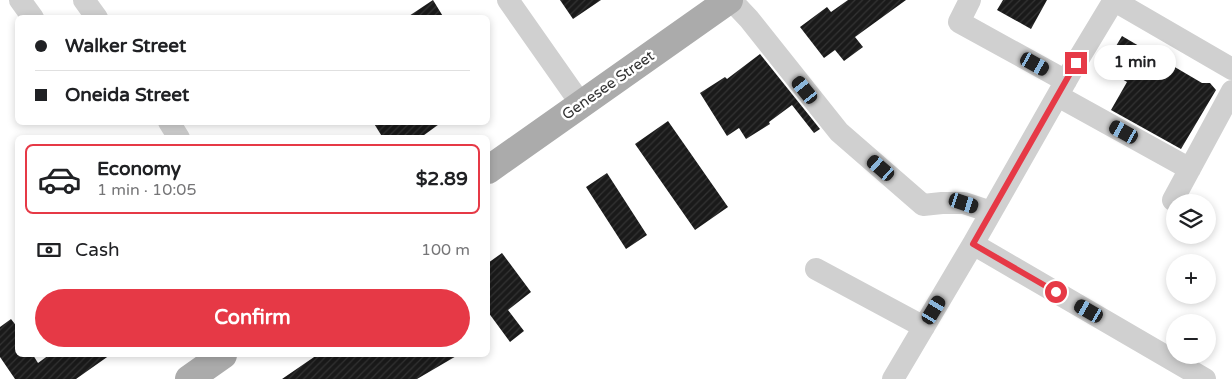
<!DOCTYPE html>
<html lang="en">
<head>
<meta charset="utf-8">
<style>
  :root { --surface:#fff; --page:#f6f6f6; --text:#202124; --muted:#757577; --line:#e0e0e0; --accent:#e63946 }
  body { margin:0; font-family:"Varela Round",sans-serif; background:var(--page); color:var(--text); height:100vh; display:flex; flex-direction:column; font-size:19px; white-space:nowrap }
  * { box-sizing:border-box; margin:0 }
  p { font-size:16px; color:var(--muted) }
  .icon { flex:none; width:28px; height:28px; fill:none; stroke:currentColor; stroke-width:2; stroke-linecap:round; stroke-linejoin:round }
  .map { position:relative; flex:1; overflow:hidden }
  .side { position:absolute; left:15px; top:135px; width:475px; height:222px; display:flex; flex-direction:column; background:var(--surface); border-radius:8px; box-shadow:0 2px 8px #0003 }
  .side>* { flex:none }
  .banner { position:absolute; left:15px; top:15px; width:475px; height:110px; border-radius:8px; box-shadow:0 2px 8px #0003; display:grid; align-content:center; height:110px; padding:0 20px; background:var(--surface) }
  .controls { position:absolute; left:1166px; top:194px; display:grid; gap:10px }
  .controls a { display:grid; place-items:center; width:50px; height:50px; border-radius:50%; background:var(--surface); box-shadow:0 2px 8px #0003; font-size:25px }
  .end { position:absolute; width:22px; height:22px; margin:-11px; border:6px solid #e63946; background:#fff; box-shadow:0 0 0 2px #fff }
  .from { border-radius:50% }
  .bubble { position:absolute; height:35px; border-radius:18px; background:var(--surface); box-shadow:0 2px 8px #0003; font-size:16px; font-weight:800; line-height:35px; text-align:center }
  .car { position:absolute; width:15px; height:30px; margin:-15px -8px; border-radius:6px; box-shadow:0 0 4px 1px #0007; background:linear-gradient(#222 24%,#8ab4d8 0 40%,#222 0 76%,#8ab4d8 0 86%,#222 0) }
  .banner b { display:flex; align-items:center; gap:18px; height:48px; font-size:19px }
  .banner b+b { border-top:1px solid var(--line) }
  .banner i { width:12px; height:12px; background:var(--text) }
  ul { padding:9px 0 0; list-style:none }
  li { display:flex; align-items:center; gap:15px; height:70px; margin:0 10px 8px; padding:0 10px; border:2px solid var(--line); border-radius:8px }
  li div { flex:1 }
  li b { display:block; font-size:19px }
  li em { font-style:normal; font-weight:800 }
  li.on { border-color:var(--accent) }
  li>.icon { width:45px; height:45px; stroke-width:1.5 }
  .pay { display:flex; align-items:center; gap:12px; height:55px; padding:0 20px; font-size:19px }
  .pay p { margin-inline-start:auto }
  .button { display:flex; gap:10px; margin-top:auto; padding:10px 20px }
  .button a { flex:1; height:58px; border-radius:30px; background:var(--accent); color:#fff; font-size:20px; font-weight:800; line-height:58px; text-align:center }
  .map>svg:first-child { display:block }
</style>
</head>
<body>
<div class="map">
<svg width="1232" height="379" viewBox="0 0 1232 379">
  <defs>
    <pattern id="building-hatch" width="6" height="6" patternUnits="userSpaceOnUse" patternTransform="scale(1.25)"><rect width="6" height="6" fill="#1a1a1a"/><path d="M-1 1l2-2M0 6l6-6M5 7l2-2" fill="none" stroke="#333"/></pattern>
  </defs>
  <rect width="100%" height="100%" fill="#fff"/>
  <path fill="url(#building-hatch)" d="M433 0 444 18H406Z
    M560 0H601L573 19Z
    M848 0H906L855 37 863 47 844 61 835 50 824 58 800 27 827 7 831 12Z
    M1003 0H1047L1031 29 997 10Z
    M1122 36 1202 83H1210L1216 90 1181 149 1111 110 1127 82 1103 68Z
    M760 54 820 129 814 133 792 105 769 122 770 124 746 139 739 128 727 136 700 93 725 77 727 79Z
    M668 121 728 207 695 230 635 144Z
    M373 122H442L420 138H383Z
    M607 173 647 235 626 249 586 187Z
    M502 253 531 292 508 310 524 331 510 342 488 312V263Z
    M11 319 18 328V355H33L38 363 49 355H110L76 379H15L0 357V327Z
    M317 355H458L417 379H282Z"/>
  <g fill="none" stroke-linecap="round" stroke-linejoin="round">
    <path stroke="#d0d0d0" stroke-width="22" d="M20 0 33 18
      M84 0 97 18
      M508 0 581 104
      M731 0 749 19 839 132 923 205 942 203H964L991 212
      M970 0 959 22 1066 81
      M1113 0 1232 69
      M1058 96 1190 169
      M169 122 179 138
      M1173 200 1232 91
      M973 244 1205 379
      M816 269 924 327
      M893 379 973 244 1076 63 1114 0"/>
    <path stroke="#ababab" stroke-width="28" d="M488 170 729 0
      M189 379 223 355"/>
  </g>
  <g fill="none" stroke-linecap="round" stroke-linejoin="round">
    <path stroke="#e63946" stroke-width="6" d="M1056 292 973 244 1076 63"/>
  </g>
  <g text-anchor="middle" stroke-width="5" stroke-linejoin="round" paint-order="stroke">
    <g font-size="15" fill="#333" stroke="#fff">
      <text transform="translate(608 85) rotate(-35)" y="5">Genesee Street</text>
    </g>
  </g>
</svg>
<div class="controls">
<a><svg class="icon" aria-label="layers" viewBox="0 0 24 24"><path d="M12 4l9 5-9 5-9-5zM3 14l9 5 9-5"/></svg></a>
<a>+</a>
<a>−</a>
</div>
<i class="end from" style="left:1056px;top:292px"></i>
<i class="end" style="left:1076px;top:63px"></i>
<div class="bubble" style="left:1094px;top:45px;width:82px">1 min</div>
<i class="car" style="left:1035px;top:64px;rotate:119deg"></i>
<i class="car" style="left:805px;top:90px;rotate:321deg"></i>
<i class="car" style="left:1124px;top:132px;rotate:299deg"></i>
<i class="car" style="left:881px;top:168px;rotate:311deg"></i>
<i class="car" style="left:964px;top:203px;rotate:108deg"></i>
<i class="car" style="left:934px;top:310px;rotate:31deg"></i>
<i class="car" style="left:1089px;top:311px;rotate:300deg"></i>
<div class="banner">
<b><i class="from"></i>Walker Street</b>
<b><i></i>Oneida Street</b>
</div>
<section class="side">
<ul>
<li class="on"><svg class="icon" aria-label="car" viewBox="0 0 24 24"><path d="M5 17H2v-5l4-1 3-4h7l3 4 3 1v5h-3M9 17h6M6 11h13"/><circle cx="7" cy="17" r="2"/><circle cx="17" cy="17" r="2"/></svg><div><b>Economy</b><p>1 min · 10:05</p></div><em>$2.89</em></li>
</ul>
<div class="pay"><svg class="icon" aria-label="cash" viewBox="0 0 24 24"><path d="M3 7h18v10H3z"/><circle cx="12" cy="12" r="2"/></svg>Cash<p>100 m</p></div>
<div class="button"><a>Confirm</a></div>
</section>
</div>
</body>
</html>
